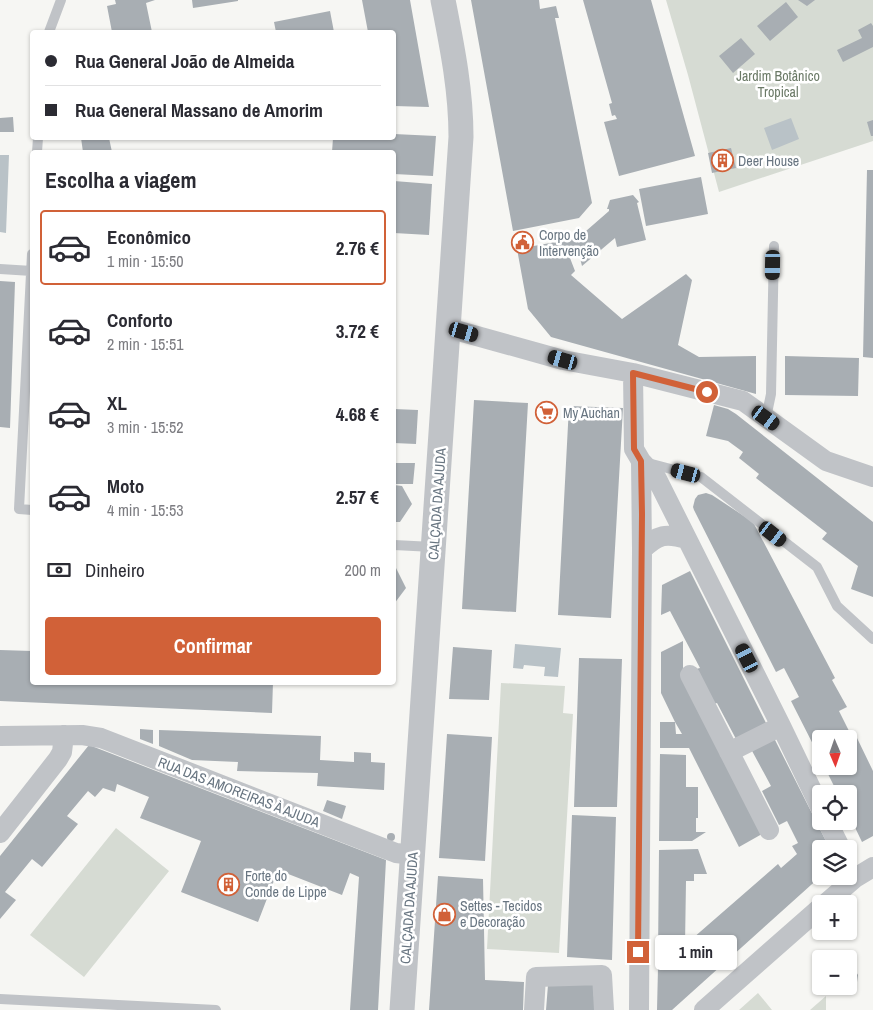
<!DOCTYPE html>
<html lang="pt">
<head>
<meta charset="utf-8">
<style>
  :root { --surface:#fff; --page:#f2f2f3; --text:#2b2b33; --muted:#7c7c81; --line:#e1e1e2; --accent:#d16138 }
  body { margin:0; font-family:"Archivo Narrow",sans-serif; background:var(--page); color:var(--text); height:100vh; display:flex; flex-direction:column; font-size:19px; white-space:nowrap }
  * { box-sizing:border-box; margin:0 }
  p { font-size:16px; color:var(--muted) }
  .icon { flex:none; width:28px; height:28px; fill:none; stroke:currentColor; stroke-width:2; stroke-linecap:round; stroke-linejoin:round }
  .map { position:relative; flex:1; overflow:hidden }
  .sheet { position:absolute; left:30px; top:150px; width:366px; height:535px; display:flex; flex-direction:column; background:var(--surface); border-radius:5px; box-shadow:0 1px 4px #0004 }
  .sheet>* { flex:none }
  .hud { position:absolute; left:30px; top:30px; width:366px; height:110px; border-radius:5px; box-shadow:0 1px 4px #0004; display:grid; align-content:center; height:110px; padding:0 15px; background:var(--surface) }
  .needle { width:32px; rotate:178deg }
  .tools { position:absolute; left:812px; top:730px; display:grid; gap:10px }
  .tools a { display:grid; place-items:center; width:45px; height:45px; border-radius:5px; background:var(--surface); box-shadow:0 1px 4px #0004; font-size:25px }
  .end { position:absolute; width:22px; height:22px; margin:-11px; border:6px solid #d16138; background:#fff; box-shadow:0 0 0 2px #fff }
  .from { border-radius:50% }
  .bubble { position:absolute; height:35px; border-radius:5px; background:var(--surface); box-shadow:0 1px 4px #0004; font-size:16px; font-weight:700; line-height:35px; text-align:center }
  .car { position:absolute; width:15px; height:30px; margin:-15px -8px; border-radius:6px; box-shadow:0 0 4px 1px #0007; background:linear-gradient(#222 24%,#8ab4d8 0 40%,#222 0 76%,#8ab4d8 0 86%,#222 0) }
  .hud b { display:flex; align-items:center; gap:18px; height:48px; font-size:19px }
  .hud b+b { border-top:1px solid var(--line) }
  .hud i { width:12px; height:12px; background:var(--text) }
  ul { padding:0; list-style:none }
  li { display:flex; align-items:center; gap:15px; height:75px; margin:0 10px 8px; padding:0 5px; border:2px solid transparent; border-radius:5px }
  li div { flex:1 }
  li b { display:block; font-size:19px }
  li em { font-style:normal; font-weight:700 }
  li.selected { border-color:var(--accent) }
  li>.icon { width:45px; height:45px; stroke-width:1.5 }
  h2 { padding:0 15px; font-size:22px; line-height:60px }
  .pay { display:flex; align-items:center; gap:12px; height:55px; padding:0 15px; font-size:19px }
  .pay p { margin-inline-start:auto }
  .action { display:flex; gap:10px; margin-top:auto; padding:10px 15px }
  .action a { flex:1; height:58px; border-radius:5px; background:var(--accent); color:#fff; font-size:20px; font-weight:700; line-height:58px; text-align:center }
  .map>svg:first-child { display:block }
</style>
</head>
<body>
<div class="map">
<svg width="873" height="1010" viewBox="0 0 873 1010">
  <rect width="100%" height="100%" fill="#f6f6f3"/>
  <path fill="#d6dbd3" d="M666 0H873V141L719 192 688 75Z
    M501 683 565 686 563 713 573 714 559 953 487 949Z
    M116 828 169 871 84 977 30 935Z
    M758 993 772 1010H739Z
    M826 996V1010H810Z"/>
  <path fill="#b9c2c7" d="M791 118 799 139 772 150 764 128Z
    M0 155H9L6 233 0 232Z
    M515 644 561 648 558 677 544 676 545 667 524 665 523 669 513 668Z"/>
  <path fill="#a8aeb3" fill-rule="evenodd" d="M115 0H155L146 3 152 32H112L107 6 116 4Z
    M192 0H238V1L193 8Z
    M362 0H410L429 107 394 106V32H368Z
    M471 0H539L540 9 556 6 559 18H555L592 203 579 218 513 231Z
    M583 0H651L695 156 619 176 604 122 617 119 615 115 612 116 609 104 612 103Z
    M798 0H815L807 6Z
    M786 2 798 17 770 41 757 26Z
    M330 11 334 32H276L274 22Z
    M871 23 873 26V47L843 62 837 50 862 38 858 30Z
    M741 38 755 54 733 73 719 56Z
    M13 117 14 132H0V118Z
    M873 120V136H871L867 122Z
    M394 134 436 136 433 176 394 174V152H332L333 138H394Z
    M81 138H109L112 152H83Z
    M731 148 736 168 712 173 708 153Z
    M867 170H873V358L863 357Z
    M701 177 708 214 646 226 639 189Z
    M394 181 432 184 429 235 394 233Z
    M633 195 639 202 637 203 646 240 617 247 615 238 582 266 579 254 575 255 576 257 570 258 575 271 571 275 622 319 686 274 692 280 678 345 699 357 756 356V394L551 337 528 309 517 249 578 238 609 211V209H607L610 200Z
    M0 281 15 282 10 428 0 427Z
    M785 356 859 358 858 396 785 395Z
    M474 400 528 403 516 612 462 609Z
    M714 405 728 409 736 414 873 522V597L851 589 858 566 822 539 827 533 756 478 759 474 739 458 743 452 728 441 706 436Z
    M569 406 623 408 611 618 558 615Z
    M394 409 418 410 416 444 394 443Z
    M394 463H415L413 484H394Z
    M394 485 402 486 412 504 400 522H394Z
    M706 493 712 495 753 522 835 678 832 680 847 707 839 711 853 739 857 738 873 771V836L862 842 849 815V794H838L824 766H849V739H821V760L791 701 799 697 784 668 776 672 694 510 693 507 695 499 698 495Z
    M394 568H396L406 588 394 604Z
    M690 571 766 723 736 739 717 703 714 704 696 669 700 668 670 611 661 615 662 585Z
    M683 641V677L762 834 739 847 689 748H660V722H675L661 693V652ZM675 722 682 734H676Z
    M453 647 492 650 489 700 449 699Z
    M0 650 32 651V682H273L272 713 0 701Z
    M579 658 622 659 617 807H574Z
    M140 729 153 730V744L140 739Z
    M159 730 321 736 320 760 354 762V752L371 753V762L385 763 384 790 317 786 318 773 237 771 238 762 192 760 159 746Z
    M447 734 492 737 485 861 439 858Z
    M774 738 830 849H821V876L672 1010H657L658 968 674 960 685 970 688 960 683 953 681 955 658 956 659 850 698 849 707 874H694V881H686L685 945 778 864 781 868 797 854 792 846 798 843 787 821 779 825 762 791 771 786 751 749Z
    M89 745 386 860 378 1010H350L359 877 350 873 342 895 278 870 258 922 181 892 201 841 140 818 149 797 117 784 115 792 103 788 95 797 88 791 67 816 78 824 42 867 32 859 5 892 16 900 0 919V856Z
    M660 754 686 755V787H698V818H696V832H706L692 841H659Z
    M327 800 346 806 342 819 323 811Z
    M572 815 616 817 612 960 567 957Z
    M387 837a4 4 0 1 1 8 0a4 4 0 1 1-8 0Z
    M438 876 483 879 485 980 524 982 523 1010H429Z
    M849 966 855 970 858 975 857 982 849 987Z
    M593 984 595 1010H546L548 985Z"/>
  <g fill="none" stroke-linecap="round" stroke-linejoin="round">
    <path stroke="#c0c3c7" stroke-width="10" d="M49 32 61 0
      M37 152 38 138
      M32 254 19 509 32 510
      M0 269 32 271
      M766 418 771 394 774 246
      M648 463 701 477 817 567 837 606 873 639
      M394 545 433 547
      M0 999 216 1010"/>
    <path stroke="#c0c3c7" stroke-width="20" d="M448 328 563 360 633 373 743 401 826 461 873 477
      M633 373 634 449 641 461 656 477 781 726 821 809
      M642 550C658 534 666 533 687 539
      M690 675 769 830
      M0 736 82 735 101 738 396 853 413 855
      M729 752 781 726
      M827 821 841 849
      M0 833 58 759 62 752 64 735
      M825 904 855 878 873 867
      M534 1010 536 977 602 975 604 1010
      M639 1010 642 550 641 461
      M704 1010 821 907"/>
    <path stroke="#c0c3c7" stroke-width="25" d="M402 1010 461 137C461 90 452 46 443 0"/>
  </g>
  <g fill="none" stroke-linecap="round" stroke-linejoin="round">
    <path stroke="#d16138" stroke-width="6" d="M638 952 642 514 641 461 634 449 633 373 707 392"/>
  </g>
  <defs>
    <symbol id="building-ring" viewBox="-11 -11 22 22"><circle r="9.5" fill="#fff" stroke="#d16138" stroke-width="1.5"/><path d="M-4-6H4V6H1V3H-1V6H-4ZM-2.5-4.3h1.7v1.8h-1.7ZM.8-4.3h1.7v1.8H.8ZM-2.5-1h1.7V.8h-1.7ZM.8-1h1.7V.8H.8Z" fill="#d16138"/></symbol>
    <symbol id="civic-ring" viewBox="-11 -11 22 22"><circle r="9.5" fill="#fff" stroke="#d16138" stroke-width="1.5"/><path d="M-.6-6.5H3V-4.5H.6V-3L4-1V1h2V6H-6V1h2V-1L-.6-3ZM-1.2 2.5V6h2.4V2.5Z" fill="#d16138"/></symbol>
    <symbol id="supermarket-ring" viewBox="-11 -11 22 22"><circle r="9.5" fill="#fff" stroke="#d16138" stroke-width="1.5"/><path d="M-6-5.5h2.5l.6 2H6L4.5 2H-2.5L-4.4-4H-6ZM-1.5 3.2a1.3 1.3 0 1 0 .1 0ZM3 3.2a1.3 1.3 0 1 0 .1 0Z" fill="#d16138"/></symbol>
    <symbol id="shop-ring" viewBox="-11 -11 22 22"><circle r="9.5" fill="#fff" stroke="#d16138" stroke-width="1.5"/><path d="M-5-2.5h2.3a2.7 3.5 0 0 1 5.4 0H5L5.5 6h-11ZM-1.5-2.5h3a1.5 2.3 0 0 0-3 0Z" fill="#d16138"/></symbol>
  </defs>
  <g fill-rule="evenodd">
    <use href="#building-ring" x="710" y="148" width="25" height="25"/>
    <use href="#civic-ring" x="510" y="230" width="25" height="25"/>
    <use href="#supermarket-ring" x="534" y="400" width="25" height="25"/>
    <use href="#building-ring" x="216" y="872" width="25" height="25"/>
    <use href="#shop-ring" x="432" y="902" width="25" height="25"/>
  </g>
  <g text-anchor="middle" stroke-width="5" stroke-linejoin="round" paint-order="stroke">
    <g font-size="14" fill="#6a7966" stroke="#fff">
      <text x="778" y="81">Jardim Botânico<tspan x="778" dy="16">Tropical</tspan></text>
    </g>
    <g font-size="14" fill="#687581" stroke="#fff" text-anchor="start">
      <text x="738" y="166">Deer House</text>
      <text x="539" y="240">Corpo de<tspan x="539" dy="16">Intervenção</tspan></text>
      <text x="563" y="418">My Auchan</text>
      <text x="245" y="881">Forte do<tspan x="245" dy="16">Conde de Lippe</tspan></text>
      <text x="460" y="911">Settes - Tecidos<tspan x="460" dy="16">e Decoração</tspan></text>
    </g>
    <g font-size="14" fill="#687581" stroke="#fff">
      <text transform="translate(437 504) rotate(-86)" y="5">CALÇADA DA AJUDA</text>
      <text transform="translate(239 792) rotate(21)" y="5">RUA DAS AMOREIRAS À AJUDA</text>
      <text transform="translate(409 908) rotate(-86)" y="5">CALÇADA DA AJUDA</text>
    </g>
  </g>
</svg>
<div class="tools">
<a><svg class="needle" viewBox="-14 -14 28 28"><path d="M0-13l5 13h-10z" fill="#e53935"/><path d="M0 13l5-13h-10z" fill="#7c7c81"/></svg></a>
<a><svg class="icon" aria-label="locate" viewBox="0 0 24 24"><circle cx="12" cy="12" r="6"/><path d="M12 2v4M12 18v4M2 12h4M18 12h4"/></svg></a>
<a><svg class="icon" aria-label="layers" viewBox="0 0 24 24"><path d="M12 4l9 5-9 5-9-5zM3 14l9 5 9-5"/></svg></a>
<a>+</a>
<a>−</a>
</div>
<i class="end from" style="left:707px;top:392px"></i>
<i class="end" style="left:638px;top:952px"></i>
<div class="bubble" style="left:655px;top:935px;width:82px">1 min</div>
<i class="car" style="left:773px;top:265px;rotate:181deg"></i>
<i class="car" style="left:464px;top:332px;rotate:106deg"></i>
<i class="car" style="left:563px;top:360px;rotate:286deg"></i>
<i class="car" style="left:766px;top:418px;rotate:126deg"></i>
<i class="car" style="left:686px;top:473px;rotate:285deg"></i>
<i class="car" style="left:773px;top:534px;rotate:128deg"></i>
<i class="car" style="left:747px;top:658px;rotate:333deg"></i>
<div class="hud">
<b><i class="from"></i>Rua General João de Almeida</b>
<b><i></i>Rua General Massano de Amorim</b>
</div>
<section class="sheet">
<h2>Escolha a viagem</h2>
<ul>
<li class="selected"><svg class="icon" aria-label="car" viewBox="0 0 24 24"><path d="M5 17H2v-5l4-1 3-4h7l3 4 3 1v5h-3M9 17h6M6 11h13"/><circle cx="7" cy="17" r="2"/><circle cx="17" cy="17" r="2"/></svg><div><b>Econômico</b><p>1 min · 15:50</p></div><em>2.76 €</em></li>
<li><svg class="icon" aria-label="car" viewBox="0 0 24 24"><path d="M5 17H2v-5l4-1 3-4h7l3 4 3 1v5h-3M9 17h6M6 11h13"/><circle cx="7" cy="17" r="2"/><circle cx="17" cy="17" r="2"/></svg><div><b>Conforto</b><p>2 min · 15:51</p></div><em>3.72 €</em></li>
<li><svg class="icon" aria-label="car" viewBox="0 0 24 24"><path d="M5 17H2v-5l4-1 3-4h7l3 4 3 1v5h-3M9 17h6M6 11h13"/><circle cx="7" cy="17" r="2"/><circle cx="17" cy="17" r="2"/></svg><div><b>XL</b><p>3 min · 15:52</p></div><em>4.68 €</em></li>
<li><svg class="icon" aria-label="car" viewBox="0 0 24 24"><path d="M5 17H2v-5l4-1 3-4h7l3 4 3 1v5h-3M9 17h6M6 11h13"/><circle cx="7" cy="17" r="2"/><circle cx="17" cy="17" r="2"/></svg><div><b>Moto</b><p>4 min · 15:53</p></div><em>2.57 €</em></li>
</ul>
<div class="pay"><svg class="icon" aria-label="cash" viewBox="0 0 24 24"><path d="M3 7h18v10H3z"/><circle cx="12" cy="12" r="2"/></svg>Dinheiro<p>200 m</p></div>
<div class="action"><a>Confirmar</a></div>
</section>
</div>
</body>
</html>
